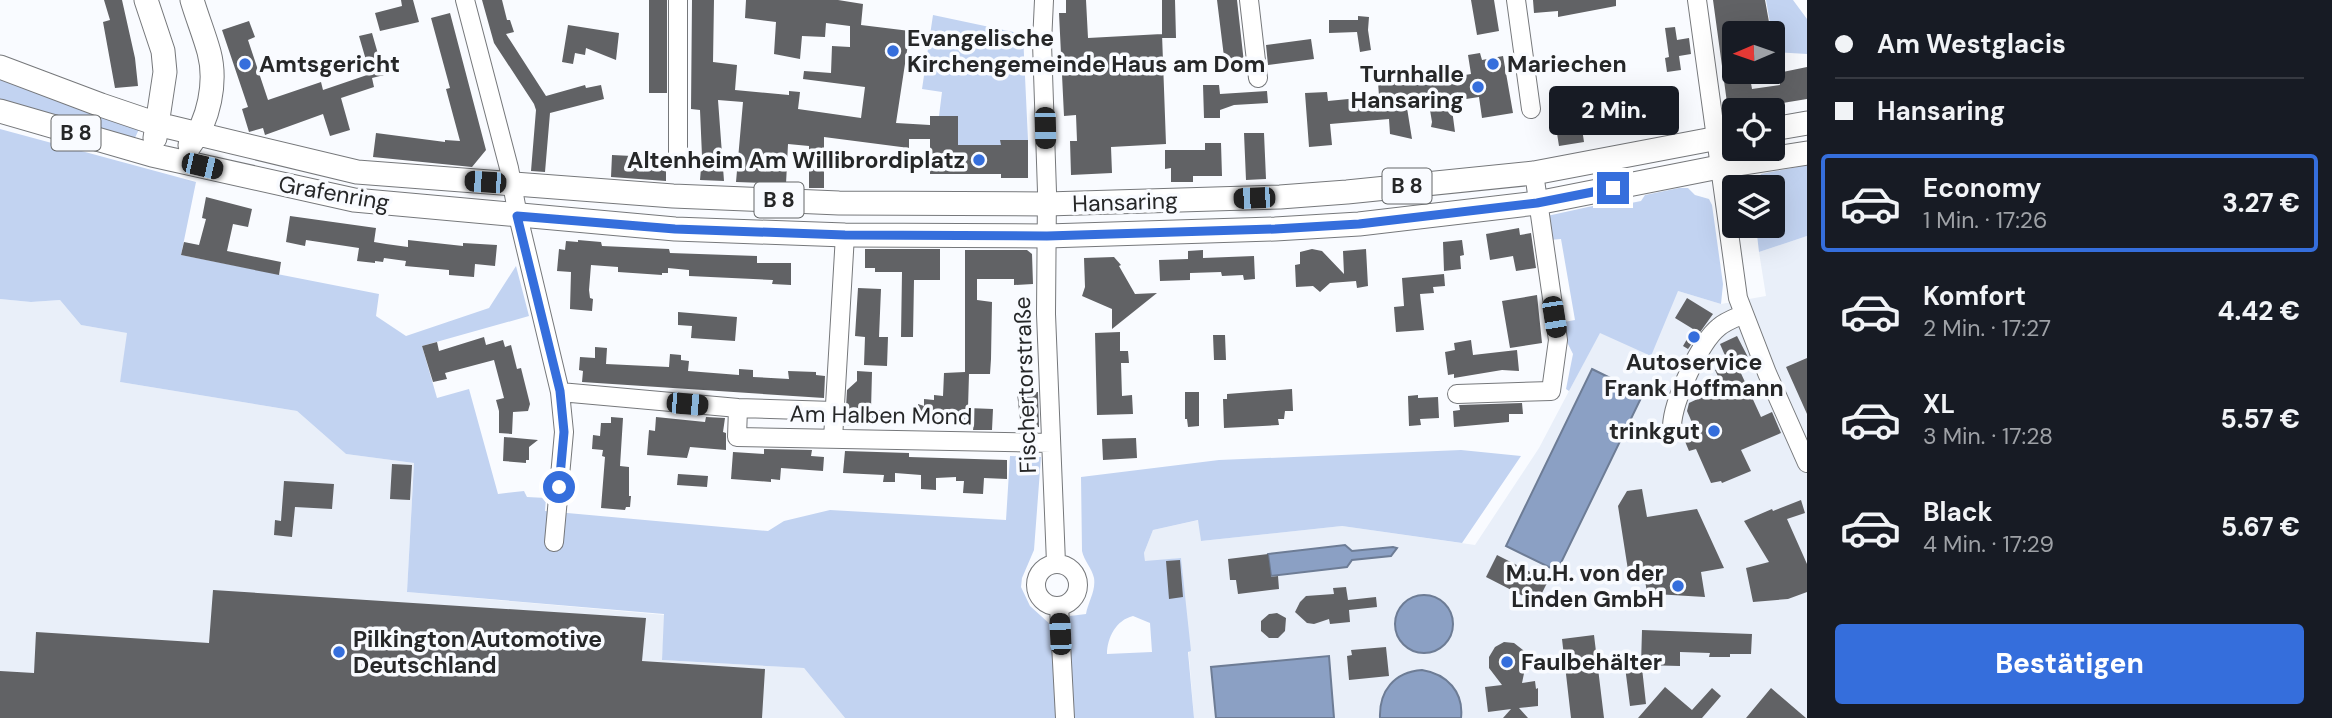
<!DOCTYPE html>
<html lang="de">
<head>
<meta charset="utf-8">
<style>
  :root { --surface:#171b24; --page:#20242c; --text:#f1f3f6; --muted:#9ea1a6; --line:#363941; --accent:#356edc }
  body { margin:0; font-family:"DM Sans",sans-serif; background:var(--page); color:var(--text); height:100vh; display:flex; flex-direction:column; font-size:26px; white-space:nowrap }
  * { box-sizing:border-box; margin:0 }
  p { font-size:23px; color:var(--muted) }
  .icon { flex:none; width:38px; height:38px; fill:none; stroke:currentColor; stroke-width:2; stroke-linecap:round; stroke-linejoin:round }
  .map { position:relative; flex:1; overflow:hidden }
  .sheet { display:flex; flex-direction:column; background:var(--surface); width:525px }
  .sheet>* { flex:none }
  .hud { display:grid; align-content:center; height:154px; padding:0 28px; background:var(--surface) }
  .needle { width:46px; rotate:268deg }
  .tools { position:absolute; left:1722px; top:21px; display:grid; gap:14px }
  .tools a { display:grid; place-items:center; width:63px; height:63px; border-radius:7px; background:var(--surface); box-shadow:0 7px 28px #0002; font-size:35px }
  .end { position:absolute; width:32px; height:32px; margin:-16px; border:9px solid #356edc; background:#fff; box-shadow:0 0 0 4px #fff }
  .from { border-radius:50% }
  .bubble { position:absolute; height:49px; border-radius:7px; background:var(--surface); box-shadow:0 7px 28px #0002; font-size:23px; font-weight:800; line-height:49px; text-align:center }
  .car { position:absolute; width:21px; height:42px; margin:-21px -10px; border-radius:9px; box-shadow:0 0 5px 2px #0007; background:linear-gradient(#222 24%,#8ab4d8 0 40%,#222 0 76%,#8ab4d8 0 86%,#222 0) }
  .hud b { display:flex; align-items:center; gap:24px; height:66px; font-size:26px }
  .hud b+b { border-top:2px solid var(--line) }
  .hud i { width:18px; height:18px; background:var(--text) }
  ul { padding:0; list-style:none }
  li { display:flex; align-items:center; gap:21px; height:98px; margin:0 14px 10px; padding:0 14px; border:4px solid transparent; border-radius:7px }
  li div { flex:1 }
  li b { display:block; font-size:26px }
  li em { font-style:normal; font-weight:800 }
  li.active { border-color:var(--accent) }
  li>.icon { width:63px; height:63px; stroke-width:1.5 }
  .action { display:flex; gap:14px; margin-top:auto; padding:14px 28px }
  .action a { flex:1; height:80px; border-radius:7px; background:var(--accent); color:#fff; font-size:28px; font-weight:800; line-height:80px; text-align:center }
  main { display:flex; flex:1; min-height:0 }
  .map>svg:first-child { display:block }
</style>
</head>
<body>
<main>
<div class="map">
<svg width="1807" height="718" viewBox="0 0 1807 718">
  <rect width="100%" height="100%" fill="#f9fbff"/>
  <path fill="#e9eff9" d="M1807 236V718H1194L1181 558 1145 562 1144 553 1153 530 1199 520 1201 541 1342 526 1475 545 1539 448 1600 332 1678 291 1721 304 1766 296 1759 252Z
    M0 299 31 302 60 300 81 325 128 333 120 382 297 411 346 454 414 463 407 592 665 615 662 660 804 668 845 718H0Z"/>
  <path fill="#c2d3f1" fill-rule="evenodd" d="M1766 0H1793L1807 19V54L1775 52Z
    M933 15 1023 34 1028 140H1001V145H958L939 116 942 92 922 89Z
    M0 75 140 127 134 140 0 101Z
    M0 129 196 182 181 255 379 294 376 316 406 336 489 308 516 266 529 316 422 346 437 398 469 389 498 494 524 491 527 497 546 498 545 511 768 531 784 521 830 510 1006 520 1010 456 1041 457 1034 550 1022 578 1021 587 1030 606 1051 625 1057 718H845L804 668 662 660 664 614 407 592 414 463 346 454 297 411 120 382 127 333 81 325 60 300 31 302 0 299Z
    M1807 165V236L1759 252 1756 226H1773V187H1753L1761 174Z
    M1679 188H1688L1695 195 1709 199 1712 205 1723 284 1721 304 1678 291 1651 356 1600 333 1569 391 1566 389 1573 354 1566 340 1564 322 1575 320 1561 239 1549 240 1547 216 1620 200 1626 204 1641 201 1645 195Z
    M1461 450 1521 456 1462 543 1342 526 1201 541 1198 520 1153 530 1144 553 1145 561 1181 558 1191 651 1188 652 1194 718H1070L1068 678 1072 675 1070 641 1065 639 1067 619 1070 616 1086 614C1088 602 1096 591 1094 578 1092 568 1084 561 1082 551L1081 477 1219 460ZM1133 616 1150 623 1152 652 1107 654C1107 638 1116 620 1133 616Z"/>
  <path fill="#8ba0c4" stroke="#6d7c95" stroke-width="2" d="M1592 369 1643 394 1557 571 1506 546Z
    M1345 545 1352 551 1393 547 1397 548 1391 556 1352 560 1347 567 1271 576 1268 554Z
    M1395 624a29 29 0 1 1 58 0a29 29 0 1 1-58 0Z
    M1329 656 1334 718H1216L1211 667Z
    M1422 670C1447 674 1464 692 1461 718H1380C1379 691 1394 672 1422 670Z"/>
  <path fill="#616265" d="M104 0H122L135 58 138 86 115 88 103 22 110 20Z
    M401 0H413L419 22 380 31 375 13 402 6Z
    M482 0H502L507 20H510L514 32 506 34 546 96 585 85 586 88 601 85 604 99 550 113 545 172 531 171 536 110 534 104 494 43Z
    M649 0H667V93H649Z
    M692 0H714L713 62 737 65 735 90 789 95V91L800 92 798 109 861 118 865 87 803 79 804 71 831 73 832 46 850 47V26L826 23 825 37 802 36 800 59 774 54 776 22 745 18 746 0H838L863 4 861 25 910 31 896 123 930 125V116H958V145H1001L1000 140H1028V178H1001V174H930V139H909V148L824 137V188H809V146L788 144 786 184 736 182 743 102 718 100 724 181 700 180 702 156 700 110 691 109Z
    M1066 0H1086L1088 38 1162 34 1166 144 1111 147 1112 173 1071 175 1070 141H1077L1076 115 1064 116 1059 13H1066Z
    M1162 0H1175L1176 38H1162Z
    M1217 0H1237L1244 63 1225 65Z
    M1471 0H1494L1499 31 1477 35Z
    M1533 0H1616V6L1558 17V11L1534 13Z
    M1713 0H1765L1771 33H1734V72H1749L1752 89 1780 85 1778 73 1807 67V99L1777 104 1779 110H1728Z
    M450 13 486 150 472 167 373 157 376 133 445 142V140L460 141 446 89 450 88 431 18Z
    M1358 16 1369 17 1368 30 1371 50 1360 52 1357 32 1329 33V20H1358Z
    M249 21 255 37 248 40 268 100 321 82 323 90 370 74 359 36 372 33 384 75 372 78 374 87 341 98 350 130 330 136 323 114 265 135 263 128 249 132 242 109 248 107 222 30Z
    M568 25 619 33 616 60 586 48 585 55 575 53 573 64 562 62Z
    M1675 27 1677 40 1689 38 1691 54 1679 56 1681 70 1667 72 1665 58 1669 57 1665 28Z
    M1311 39 1314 59 1268 65 1266 45Z
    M1480 53 1482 60 1503 56 1513 113 1482 118 1479 97 1453 101 1451 102 1455 132 1431 127 1432 122 1429 104 1407 108 1412 139 1390 134 1389 119 1330 124 1332 145 1309 147 1305 93 1327 92 1328 101 1379 96 1378 82 1446 72 1447 78 1471 74 1468 55Z
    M1203 85H1219L1220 94 1267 91 1268 103 1234 105 1220 110V118H1204Z
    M1585 104 1586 114 1580 115 1584 142 1559 146 1553 108Z
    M1244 133H1264L1266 179 1246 180Z
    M1205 143H1221L1222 176H1193V182H1171V168L1165 169V150H1205Z
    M632 154 659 156V159H666V181L611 177 612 155 632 156Z
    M206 197 252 209 248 227 233 224 227 251 281 262 279 275 181 255 184 242 199 245 206 219 202 218Z
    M290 216 376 228 374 242 386 244 408 247V240L463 246V243L497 245 495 266 475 264 474 277 449 275V270L405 266 406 261 384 258 383 262 375 261V263L357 261 359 248 306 240 305 246 286 242Z
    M1519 228 1520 235 1531 233 1536 268 1516 271 1513 256 1490 260 1486 234Z
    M578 240 601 242 602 246 669 249 670 253 757 256V263H791V285L772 284 773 280 689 276V270L668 268V273H662V275L618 272V267L591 265 589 290 590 298 593 299 592 311 570 309 571 272 557 271 559 249 565 250 566 241 578 242Z
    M1462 240 1464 255 1460 256 1461 269 1444 271 1443 242Z
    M865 249H940V280H914L913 337H901L902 272H875V268H865Z
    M1312 249 1322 251 1344 274 1343 251 1366 249 1368 286 1357 288 1356 281 1330 283 1320 292 1313 286 1296 287 1295 265 1300 264V252Z
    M965 250H1027L1032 254 1033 284 1014 285V279H977V300L992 302 991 359 990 374H969L968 408 993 409 992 430H973L974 423 926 422V419L911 417V406L918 407V404L924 406V399L934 400V395L943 396 944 373 965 372Z
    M1203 250V258L1254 256 1255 279 1244 280 1243 275 1222 276 1221 272 1190 273V280L1160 281 1159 260 1188 259V251Z
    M1114 257 1121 265 1119 266 1135 294 1157 293 1112 329V309L1082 296 1085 287 1084 258Z
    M1444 274 1445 286 1433 287 1434 293 1420 294 1424 330 1396 332 1394 307 1404 306 1402 278Z
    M858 288 881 289 879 337H888L887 366 864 365 865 337 855 336Z
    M1537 295 1542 343 1510 348 1502 301Z
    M1687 298 1713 314 1688 349 1683 346 1693 329 1675 318Z
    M678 312 737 317 735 341 691 338 692 326 678 325Z
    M1120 332V351H1128L1129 363H1121L1122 396 1132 395 1133 414 1097 415 1095 333Z
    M1213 335H1225L1226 360H1214Z
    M1737 336 1751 363 1739 369 1761 417 1772 412 1781 433 1741 450 1751 471 1722 483 1721 481 1711 483 1696 449 1689 451 1684 439 1697 434 1687 411 1689 403 1723 387 1715 370 1719 368 1717 364 1727 360 1720 344Z
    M484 337 486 345 503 340 505 347 511 345 517 369 521 368 530 404 528 411 513 412 512 434 499 433V411L496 400 504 398 494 360 445 373 447 379 433 382 422 346 437 342 439 351Z
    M1471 340 1473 355 1517 350 1519 371 1502 370 1454 378V374L1448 375 1445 352 1455 350 1454 343Z
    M595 347 607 348 606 364 669 367 670 354 681 355V360L689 361 688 371 739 375V369L753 370V377L789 379 788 371 816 372V375L825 376 824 398 582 382 583 371 579 370 580 357 595 358Z
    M1807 358V414L1786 367Z
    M857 371 872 372 871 410 891 411V421L865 420 864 426 845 425 847 390 857 381Z
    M1292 389 1293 411H1285L1284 419H1278L1279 425 1224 428 1223 399H1227V394Z
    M1038 392 1039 427 1021 428 1017 393Z
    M1185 392H1199V426L1188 427 1187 419H1185Z
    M1418 395V398L1438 397 1439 418 1420 419 1421 425 1409 426 1408 396Z
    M1522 403 1523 414H1509V422L1454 427 1453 411 1460 410 1459 405Z
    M611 417 623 418 620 466 629 467V496H631L630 507H626L625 510 601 508 605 457 602 456 603 450 592 449 593 435 600 436 601 423H611Z
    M656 417 705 422 706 417 725 418 723 432 726 433V450L690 447 687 458 647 455 649 430 655 431Z
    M504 437 538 440 529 447V460H526V463L503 461Z
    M1136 438 1137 458 1103 460 1102 439Z
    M764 449 812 450 811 456 824 457 823 471 781 468 780 480 771 479V482L731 479 733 452 764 454Z
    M845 451 909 453V457L1007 460V479L984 478 983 494 963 493 964 481H956V477L936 478V490L921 489V475L895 473V482H883L884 475 843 473Z
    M392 464 412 465 410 500 390 499Z
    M678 474 708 476 707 487 677 485Z
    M284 481 334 484 332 509 295 507 292 537 274 535 275 520 281 521Z
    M1642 489 1647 517 1697 509 1724 568 1701 572 1705 597 1655 594 1647 593 1645 580 1630 583 1618 506 1627 491Z
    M1801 500 1805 513 1787 519 1807 564V592L1788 599 1753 602 1746 568 1769 562 1744 521 1772 509 1773 511Z
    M1268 554 1271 577 1278 576 1279 589 1238 594 1236 580H1230L1228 559Z
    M1497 555 1548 581 1537 603 1486 577Z
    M1180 560 1183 597 1169 599 1166 561Z
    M1346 587 1348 600 1376 597 1377 607 1349 610 1350 622 1330 624 1329 619 1314 624 1307 623 1295 612 1300 602 1306 596 1334 594 1333 588Z
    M213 590 646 618 642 661 765 669 762 718H0V671L34 673 36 632 209 643Z
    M1277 613 1286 618 1285 631 1278 638H1269L1261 631V621L1269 614Z
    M1642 630 1752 634 1751 654H1730V657H1709L1710 653 1680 652V666L1641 665Z
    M1594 635 1604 718H1571L1562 639Z
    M1504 642 1514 643 1523 650 1527 659 1522 683 1535 681 1536 689 1538 688V706L1519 708 1528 718H1503L1511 709 1488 712 1485 687 1502 685 1489 668V657L1495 647Z
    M1386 647 1389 676 1349 680 1347 656 1352 655 1351 650Z
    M1623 651 1642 668 1646 704 1630 706Z
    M1665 687 1692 710 1712 688 1721 696 1702 718H1638Z
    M1771 688 1806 718H1746Z"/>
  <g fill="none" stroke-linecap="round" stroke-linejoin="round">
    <defs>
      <path id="minor" d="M465 0 509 168 518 216 560 392 564 432 554 542
        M1044 0 1042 43 1047 192 1046 314 1056 563
        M1249 0 1258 78
        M1516 0 1531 109
        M1697 0 1738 298 1767 373 1807 463
        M678 158V0
        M560 392 738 408 834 411
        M1457 394 1551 391 1558 340 1534 173
        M738 408 737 437 1051 443
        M1672 426C1673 401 1700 342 1719 327 1726 321 1735 318 1744 314
        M833 439 845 235
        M1036 585a21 21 0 1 1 42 0a21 21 0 1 1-42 0Z
        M1059 606 1065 718"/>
      <path id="major" d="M146 0 163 51 165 72 155 138
        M0 67 101 105 157 124 357 172 673 196 839 203 1047 204 1280 197 1347 192 1534 173 1734 135
        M0 111 152 155 354 200 675 229 845 235 1047 236 1275 229 1359 224 1537 203 1719 167 1807 153
        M1773 129 1807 123
        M190 145C209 121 217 82 209 52 204 34 197 17 192 0"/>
    </defs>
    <use href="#minor" stroke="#76787b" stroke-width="20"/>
    <use href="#major" stroke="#76787b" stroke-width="25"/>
    <use href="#minor" stroke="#fff" stroke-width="18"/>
    <use href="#major" stroke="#fff" stroke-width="23"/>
  </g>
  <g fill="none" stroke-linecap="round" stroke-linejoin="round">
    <path stroke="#356edc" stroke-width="9" d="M559 487 564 432 560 391 517 216 675 229 845 235 1047 236 1275 229 1359 224 1537 203 1613 188"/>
  </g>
  <g fill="#356edc" stroke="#f9fbff" stroke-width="2.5">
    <circle cx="893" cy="51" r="7"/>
    <circle cx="245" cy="64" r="7"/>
    <circle cx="1493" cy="64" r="7"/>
    <circle cx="1478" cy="87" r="7"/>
    <circle cx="979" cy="160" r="7"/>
    <circle cx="1694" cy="337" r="7"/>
    <circle cx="1714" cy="431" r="7"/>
    <circle cx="1678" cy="586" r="7"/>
    <circle cx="339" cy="652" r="7"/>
    <circle cx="1507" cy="662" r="7"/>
  </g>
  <g text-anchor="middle" stroke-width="7" stroke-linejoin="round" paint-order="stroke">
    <g fill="#f9fbff" stroke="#656768" stroke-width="2">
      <rect x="51.5" y="115.5" width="49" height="35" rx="5"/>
      <rect x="1382.5" y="168.5" width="49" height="35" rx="5"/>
      <rect x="754.5" y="182.5" width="49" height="35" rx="5"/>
    </g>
    <g font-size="21" font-weight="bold" fill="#262728">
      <text x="76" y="140">B 8</text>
      <text x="1407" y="193">B 8</text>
      <text x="779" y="207">B 8</text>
    </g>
    <g font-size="23" font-weight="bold" fill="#262728" stroke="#f9fbff" text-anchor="start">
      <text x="907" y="46">Evangelische<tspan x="907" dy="26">Kirchengemeinde Haus am Dom</tspan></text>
      <text x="259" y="72">Amtsgericht</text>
      <text x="1507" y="72">Mariechen</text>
      <text x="1464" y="82" text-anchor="end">Turnhalle<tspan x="1464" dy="26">Hansaring</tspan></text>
      <text x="965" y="168" text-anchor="end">Altenheim Am Willibrordiplatz</text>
      <text x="1694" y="370" text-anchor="middle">Autoservice<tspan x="1694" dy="26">Frank Hoffmann</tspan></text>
      <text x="1700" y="439" text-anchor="end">trinkgut</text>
      <text x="1664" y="581" text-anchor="end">M.u.H. von der<tspan x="1664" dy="26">Linden GmbH</tspan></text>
      <text x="353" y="647">Pilkington Automotive<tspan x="353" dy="26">Deutschland</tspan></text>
      <text x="1521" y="670">Faulbehälter</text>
    </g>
    <g font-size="23" fill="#262728" stroke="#f9fbff">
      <text transform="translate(334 193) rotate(10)" y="8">Grafenring</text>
      <text transform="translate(1125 202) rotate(-2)" y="8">Hansaring</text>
      <text transform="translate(1025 385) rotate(-92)" y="8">Fischertorstraße</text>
      <text transform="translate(881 415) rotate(1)" y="8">Am Halben Mond</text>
    </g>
  </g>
</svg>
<div class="tools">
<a><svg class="needle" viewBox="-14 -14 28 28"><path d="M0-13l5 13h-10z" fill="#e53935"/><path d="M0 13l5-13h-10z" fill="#9ea1a6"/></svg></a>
<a><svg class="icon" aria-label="locate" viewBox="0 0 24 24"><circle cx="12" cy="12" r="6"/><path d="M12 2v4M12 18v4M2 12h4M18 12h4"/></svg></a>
<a><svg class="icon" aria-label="layers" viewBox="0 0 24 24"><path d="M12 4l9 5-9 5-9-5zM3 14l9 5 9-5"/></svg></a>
</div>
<i class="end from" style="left:559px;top:487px"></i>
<i class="end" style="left:1613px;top:188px"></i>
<div class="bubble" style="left:1549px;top:86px;width:130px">2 Min.</div>
<i class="car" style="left:1045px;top:128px;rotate:179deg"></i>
<i class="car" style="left:202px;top:166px;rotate:103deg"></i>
<i class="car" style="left:485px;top:182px;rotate:274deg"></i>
<i class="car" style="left:1254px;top:198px;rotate:268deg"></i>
<i class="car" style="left:1554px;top:317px;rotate:171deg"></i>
<i class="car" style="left:687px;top:404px;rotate:95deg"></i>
<i class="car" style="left:1060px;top:634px;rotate:357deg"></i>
</div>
<section class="sheet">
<div class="hud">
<b><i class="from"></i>Am Westglacis</b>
<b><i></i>Hansaring</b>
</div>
<ul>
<li class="active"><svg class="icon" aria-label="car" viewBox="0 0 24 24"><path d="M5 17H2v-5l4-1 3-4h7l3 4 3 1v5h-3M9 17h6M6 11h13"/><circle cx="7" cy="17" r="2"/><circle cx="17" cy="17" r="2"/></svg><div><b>Economy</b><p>1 Min. · 17:26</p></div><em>3.27 €</em></li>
<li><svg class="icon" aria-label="car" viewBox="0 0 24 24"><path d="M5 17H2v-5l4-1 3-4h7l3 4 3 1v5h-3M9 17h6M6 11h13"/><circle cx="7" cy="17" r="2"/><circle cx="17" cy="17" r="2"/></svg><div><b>Komfort</b><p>2 Min. · 17:27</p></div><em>4.42 €</em></li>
<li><svg class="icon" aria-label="car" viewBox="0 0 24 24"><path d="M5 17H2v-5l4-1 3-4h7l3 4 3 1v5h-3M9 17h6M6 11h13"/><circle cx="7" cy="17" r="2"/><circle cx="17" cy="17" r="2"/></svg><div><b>XL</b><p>3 Min. · 17:28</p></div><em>5.57 €</em></li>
<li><svg class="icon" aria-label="car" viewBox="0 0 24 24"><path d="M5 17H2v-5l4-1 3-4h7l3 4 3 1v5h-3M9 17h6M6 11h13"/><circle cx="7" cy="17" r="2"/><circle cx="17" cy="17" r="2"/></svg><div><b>Black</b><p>4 Min. · 17:29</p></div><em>5.67 €</em></li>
</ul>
<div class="action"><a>Bestätigen</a></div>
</section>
</main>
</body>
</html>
